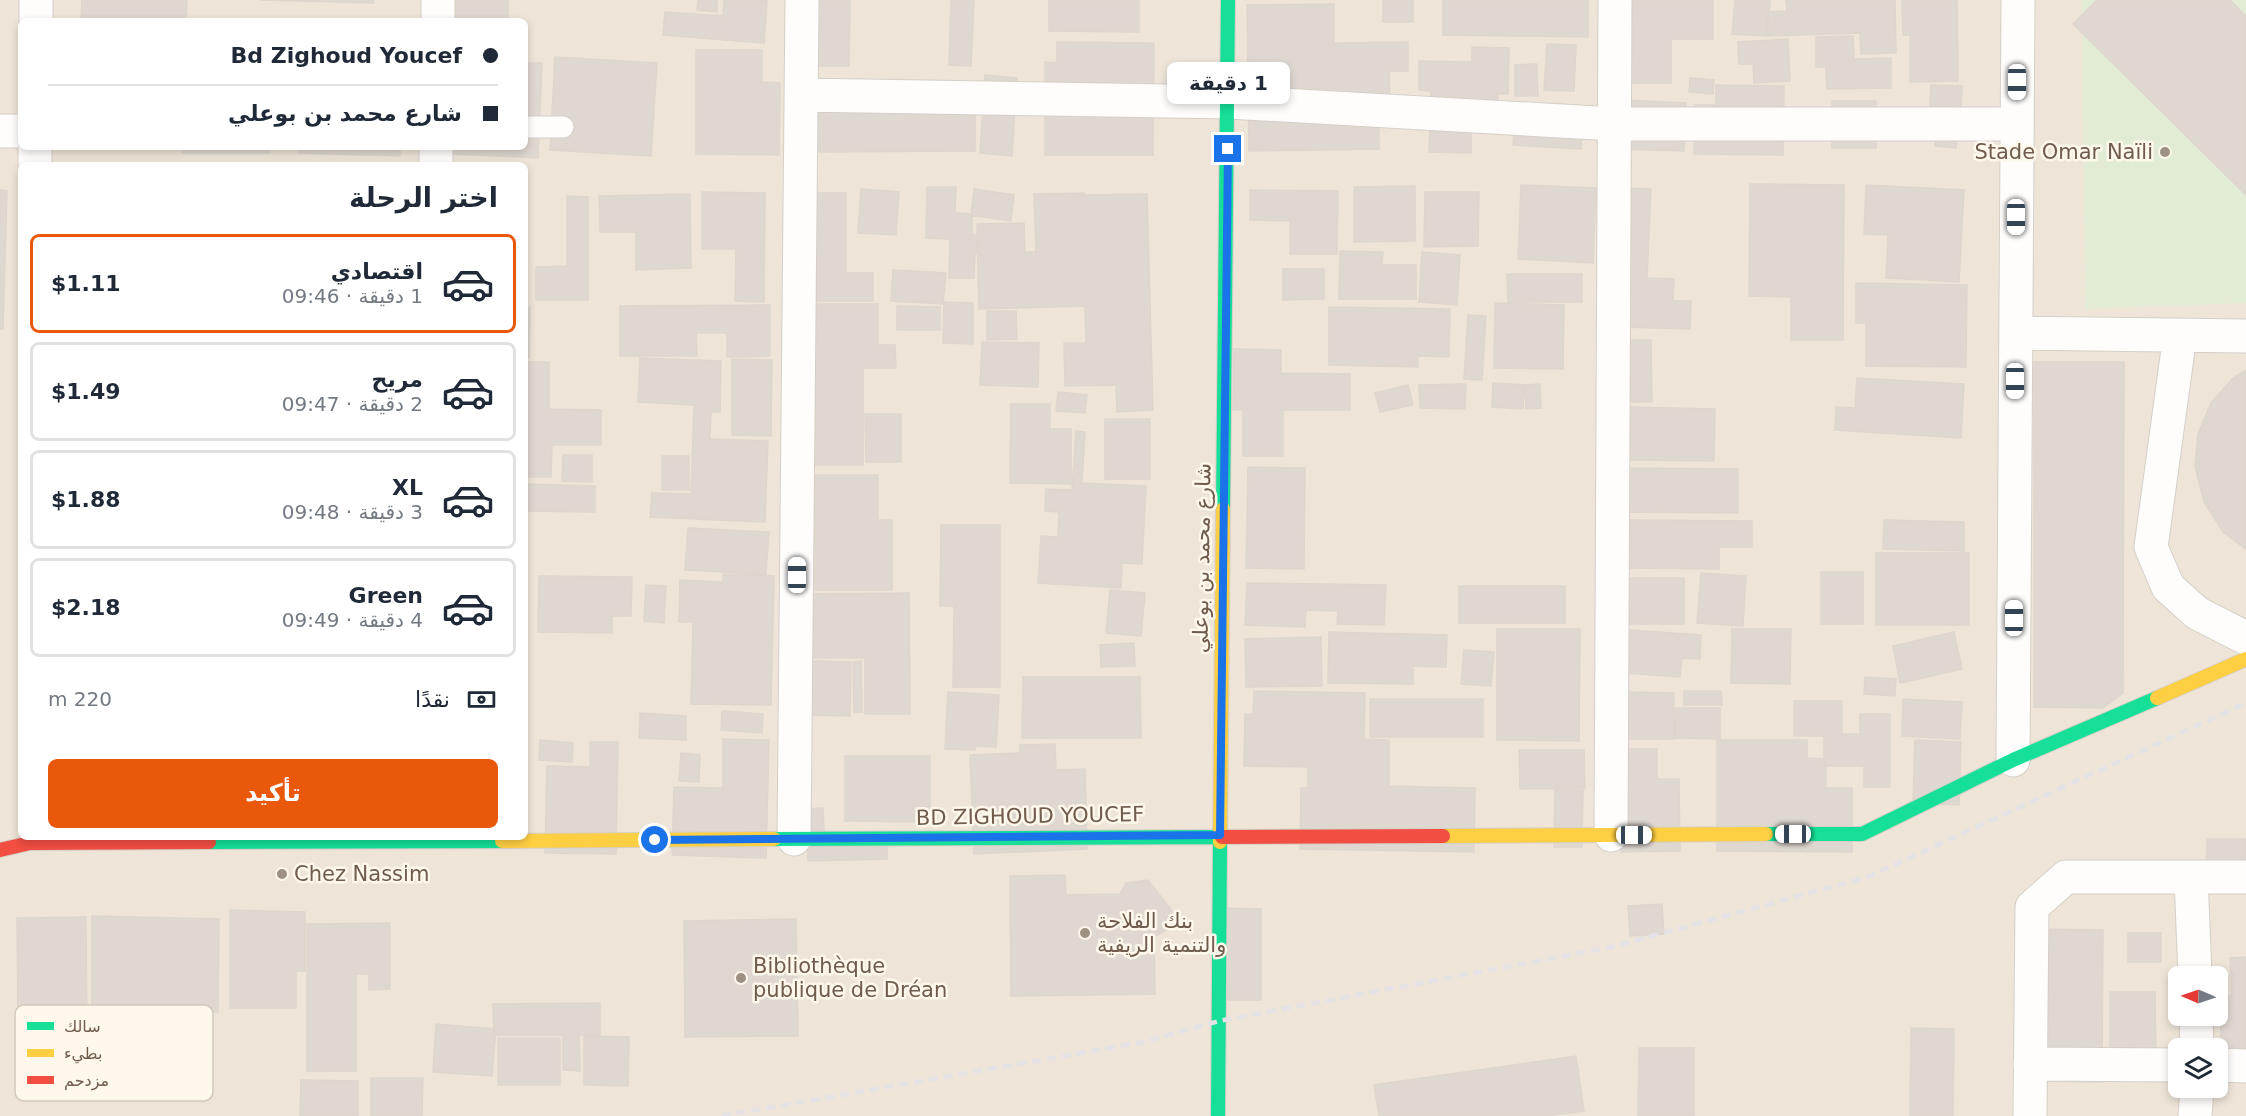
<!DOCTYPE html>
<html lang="ar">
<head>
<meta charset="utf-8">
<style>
  :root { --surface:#fff; --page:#f2f2f3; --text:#1f2937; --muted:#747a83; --line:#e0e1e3; --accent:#ea580c }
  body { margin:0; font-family:"DejaVu Sans",Vazirmatn,sans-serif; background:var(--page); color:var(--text); direction:rtl; height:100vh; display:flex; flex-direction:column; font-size:22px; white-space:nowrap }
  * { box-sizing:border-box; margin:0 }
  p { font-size:20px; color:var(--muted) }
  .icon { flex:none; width:33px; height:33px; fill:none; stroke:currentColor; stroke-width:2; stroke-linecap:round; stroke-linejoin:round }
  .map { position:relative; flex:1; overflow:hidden; direction:ltr }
  .details { position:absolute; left:18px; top:162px; width:510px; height:678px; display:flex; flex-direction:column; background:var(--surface); border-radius:9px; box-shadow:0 3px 9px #0003; direction:rtl }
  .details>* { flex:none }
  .top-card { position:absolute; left:18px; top:18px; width:510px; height:132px; border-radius:9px; box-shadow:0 3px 9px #0003; direction:rtl; display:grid; align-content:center; height:132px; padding:0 30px; background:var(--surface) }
  .needle { width:39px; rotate:272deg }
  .controls { position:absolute; left:2168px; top:966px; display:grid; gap:12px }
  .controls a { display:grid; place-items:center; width:60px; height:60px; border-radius:9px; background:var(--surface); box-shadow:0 3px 9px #0003; font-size:30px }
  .end { position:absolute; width:27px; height:27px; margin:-14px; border:8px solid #1a73e8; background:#fff; box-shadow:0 0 0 3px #fff }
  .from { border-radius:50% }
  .bubble { position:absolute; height:42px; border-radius:9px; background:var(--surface); box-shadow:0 3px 9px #0003; font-size:20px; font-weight:700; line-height:42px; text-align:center; direction:rtl }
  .car { position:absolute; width:18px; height:36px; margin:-18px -9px; border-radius:8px; box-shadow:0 0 4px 2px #0007; background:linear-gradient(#fff 24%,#345 0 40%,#fff 0 76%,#345 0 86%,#fff 0) }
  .top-card b { display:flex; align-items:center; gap:21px; height:57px; font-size:22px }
  .top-card b+b { border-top:2px solid var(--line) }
  .top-card i { width:15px; height:15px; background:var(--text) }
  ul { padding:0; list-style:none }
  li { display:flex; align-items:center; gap:18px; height:99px; margin:0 12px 9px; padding:0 18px; border:3px solid var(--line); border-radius:9px }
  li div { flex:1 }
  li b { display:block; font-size:22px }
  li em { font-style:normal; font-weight:700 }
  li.current { border-color:var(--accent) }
  li>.icon { width:54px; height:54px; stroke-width:1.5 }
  h2 { padding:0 30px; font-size:27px; line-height:72px }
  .pay { display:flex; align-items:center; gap:15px; height:66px; padding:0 30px; font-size:22px }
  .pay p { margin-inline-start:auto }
  .cta { display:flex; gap:12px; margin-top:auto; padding:12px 30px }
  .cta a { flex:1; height:69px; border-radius:9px; background:var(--accent); color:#fff; font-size:24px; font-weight:700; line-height:69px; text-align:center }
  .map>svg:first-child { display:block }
</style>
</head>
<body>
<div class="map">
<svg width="2246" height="1116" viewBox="0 0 2246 1116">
  <rect width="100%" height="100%" fill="#f6f2ea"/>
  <path fill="#eee5d8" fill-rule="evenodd" d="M0 0H2246V1116H0ZM21 21H525V147H21ZM21 165H525V837H21ZM2178 976H2217V1016H2178ZM2178 1048H2217V1088H2178Z"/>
  <path fill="#e2ebd6" d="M2082 0H2246V303L2085 309Z"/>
  <path fill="#dfd8d0" stroke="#ded6cd" stroke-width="1.5" d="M82 0H187L186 21H81Z
    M260 0H374V3Z
    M436 0H508V21H436Z
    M698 0H717V12L697 10Z
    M724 0H767L764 43 663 35 665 12 723 16Z
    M808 0H850L849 66H807Z
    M951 0H974L971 66 949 65Z
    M1049 0H1139V32L1049 31Z
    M1383 0H1413V22H1383Z
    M1443 0H1588V37L1443 35Z
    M1619 0H1713V39H1671V83H1618Z
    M1735 0H1770L1767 36 1732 34Z
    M1786 0H1895L1896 53 1861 54 1860 33 1768 36 1767 12 1787 11Z
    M1902 0H1957L1958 81 1910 82V35H1903Z
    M2097 0H2230L2246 16V195L2073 24Z
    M1334 4V43L1408 42V71H1389L1390 100 1379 101V149L1249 151 1247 5Z
    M1853 36 1854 59 1891 58V88L1827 89 1826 67H1816V37Z
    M1788 39 1790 81 1754 83 1753 64H1739L1738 42Z
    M1057 42 1154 43 1153 155H1045V62L1057 63Z
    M1547 44 1576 45 1574 91 1544 90Z
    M1472 47 1509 48 1508 94H1498V123H1471V153L1429 152 1431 91 1419 90V61L1472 62Z
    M696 50H762V82L780 83 779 155 696 154Z
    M555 57 657 63 651 156 550 150Z
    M525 63H542L538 158 430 153V147H525Z
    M1537 64 1538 96H1515V65Z
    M985 75 1017 78 1012 156 980 153Z
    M1690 78 1714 80 1713 94 1689 92Z
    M1716 85 1784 86 1783 155 1694 154V105H1716Z
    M1931 85 1962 86 1961 108 1930 107Z
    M975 87V151L806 152 805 104Z
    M1623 100 1686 103 1684 151 1621 149Z
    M1832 101H1876V148H1832Z
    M1516 102 1583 106 1581 149 1513 145Z
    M1936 127 1958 129 1956 148 1935 146Z
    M61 147H151V148L61 149Z
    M182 147H270V153H182Z
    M298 147H400V156L298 153Z
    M1750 184 1844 185 1843 340H1791V297L1749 296Z
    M1521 185 1596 188 1593 263 1518 259Z
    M1866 185 1964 190 1959 282 1886 278 1888 235 1864 234Z
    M1415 186V241L1354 242V187Z
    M927 187H956L955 213 972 214V235H980V255L975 254 974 278H949L950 239 926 238Z
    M1627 188 1651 189 1647 278 1674 279 1673 301H1691L1690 329 1622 327Z
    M861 189 899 192 896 235 858 233Z
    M974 189 1014 195 1011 221 971 215Z
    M0 190 7 191 3 329H0Z
    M1250 190 1338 191 1337 254H1290V221L1250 220Z
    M702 192 765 193 764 302 735 301 736 249H702Z
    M1425 192H1479L1478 246 1424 247Z
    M805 193H846V273H873V301H804Z
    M1084 193V195L1147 194 1153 410 1117 412 1116 385 1065 386 1064 343H1086L1085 306 979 309 977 224 1024 223 1025 252H1036L1034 194Z
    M690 194 691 268 636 270V232H600L599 196Z
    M567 196 588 197V300H536V267L567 266Z
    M1340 251 1383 252 1382 265H1416V299H1339Z
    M1422 252 1460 255 1457 305 1419 302Z
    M1283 269H1324V299L1283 300Z
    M893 270 946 273 943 304 891 301Z
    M1507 274H1582V302H1508Z
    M1856 283 1967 285 1966 367 1866 366V323H1856Z
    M944 302 973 303V344L943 343Z
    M1495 303 1564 305 1563 369 1494 368Z
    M808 304H878V345H895L896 368H863V465H809Z
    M770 305V356L727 357V333H696L697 356H620V306Z
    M897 306 940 307V330H897Z
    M525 307H530L529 358H525Z
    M1329 307 1450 309 1449 357 1418 356V367L1329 365Z
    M987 311H1016L1017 339 987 340Z
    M1468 315 1486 316 1482 380 1464 379Z
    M1620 340H1651L1652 402H1621Z
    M982 342 1039 343 1038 387 980 385Z
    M1234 349 1281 350V373L1350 374V410H1283V456H1243V410H1233Z
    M640 358 721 361 720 412H711L710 439 768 441 765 522 650 517 652 493 691 494 694 405 638 402Z
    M732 359 772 360 771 436 732 435Z
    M525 362H549V409L601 410V445H552L551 477H525Z
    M2034 362H2124L2123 693 2103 708 2034 707Z
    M2246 370V549L2223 532 2204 502 2195 467 2198 434 2211 403 2233 378Z
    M1857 378 1964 384 1961 438 1835 430 1836 407 1855 408Z
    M1493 383 1524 385 1523 409 1492 407Z
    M1466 384 1465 409 1420 408 1419 385Z
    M1540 384 1541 408 1526 409 1525 385Z
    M1408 385 1413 405 1380 412 1375 393Z
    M1058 392 1087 395 1085 413 1056 411Z
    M1011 404H1050V429H1071V484L1010 483Z
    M1630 407 1715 409 1714 461 1629 460Z
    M865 414H901V462H866Z
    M1105 419H1150V479H1105Z
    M1076 431 1085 432 1082 483 1146 486 1142 564 1122 563 1121 588 1038 583 1041 536 1058 537 1059 512 1045 511 1046 489 1072 490Z
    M563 455H592V482L562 481Z
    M662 456H689V490H662Z
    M1248 467 1305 468 1304 569 1246 568Z
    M1618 468 1738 469V513L1618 512Z
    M805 475H878V520H892V590H815V523H804Z
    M525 484 595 486V512L525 511Z
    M1630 520 1752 521V547H1719V569L1629 568Z
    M1884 520 1964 522V551L1883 549Z
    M941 525H1000V687H953L954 606H940Z
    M688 528 769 532 766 574 685 570Z
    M1876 553H1969V625H1876Z
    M1821 572H1863V624H1821Z
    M1701 573 1746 576 1743 626 1697 623Z
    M723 574 774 576 771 705 691 704 693 622H679L680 580 723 582Z
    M539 576 632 577 631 616H612V633L538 632Z
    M1621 578H1684V624H1620Z
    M1247 583 1386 585 1384 625 1337 624 1338 611 1306 610 1305 627 1245 625Z
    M646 585 666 586 664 623 644 621Z
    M1459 586H1565V623H1459Z
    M1110 590 1145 593 1141 636 1106 633Z
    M909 593 910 714H865V658H809L808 594Z
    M1497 629H1580L1579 741 1497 740Z
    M1732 629H1791L1790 684 1731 683Z
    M1630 630 1701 635 1700 659 1682 658 1680 677 1626 673Z
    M1329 632 1447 635 1446 667 1413 666V684L1328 683Z
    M1954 632 1962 669 1900 683 1893 646Z
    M1321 637 1322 686 1246 687 1245 639Z
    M1134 643 1135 666 1101 667 1100 645Z
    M1464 650 1494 652 1491 686 1461 684Z
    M810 661 851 662 850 716 809 715Z
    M861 661 862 712H854L853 662Z
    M1023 677H1140L1141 738H1022Z
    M1865 677 1896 679 1895 696 1864 694Z
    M1254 691 1365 693 1364 739 1389 740V786L1475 788 1474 852 1300 849 1301 788H1308V767L1244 766 1245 714H1253Z
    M1684 691H1721L1722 705H1684Z
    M948 692 999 695 996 747 975 746V750L945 749Z
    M1626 692 1674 693V739H1625Z
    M1370 699H1483V737H1370Z
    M1903 699 1962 702 1960 739 1902 736Z
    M1794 701H1842V734H1860V714H1890V787H1864V766H1824V736H1794Z
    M1676 708H1720V739L1675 738Z
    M722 711 763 714 762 733 721 730Z
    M640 713 686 716V740L639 738Z
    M723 739 769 740 766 858 672 855 674 787 723 788Z
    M540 740 573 743 572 762 539 760Z
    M1717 740H1807V758L1826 759V788H1852V852L1717 851Z
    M1915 740 1961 742 1959 805 1913 803Z
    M590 742H618L616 854 545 853 547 766 590 767Z
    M1055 744 1056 770 1085 769 1087 849 974 854 970 755 1020 753V745Z
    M1621 749H1657V779H1679L1680 851 1621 852Z
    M1519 750H1584L1585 788 1520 789Z
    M681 753 700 755 699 782 679 781Z
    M845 756H930V822L845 821Z
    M1555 790H1583L1582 847H1554Z
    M823 808 824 832 887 844V859L808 861 806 809Z
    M2207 839H2246V880L2206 879Z
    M1065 875 1066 895 1120 894 1126 883 1148 880 1172 911 1166 930 1154 937 1155 994 1011 996 1010 876Z
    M1662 904 1664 934 1630 936 1628 906Z
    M1213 908 1261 909V1000H1221Z
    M230 910 305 912V971H296V1008H230Z
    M92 916 219 919 218 1012H143L142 1007 92 1006Z
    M86 917 87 1029H18L17 918Z
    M796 919 798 1036 685 1037 684 921Z
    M390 923V989L369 990V974H356V1071H307V924Z
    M2042 929 2103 930 2102 1082 2040 1081Z
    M2128 933H2161V962H2128Z
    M2246 957V1066L2223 1067 2219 996H2232L2230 958Z
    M2110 992H2155L2156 1065 2110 1066Z
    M600 1003V1035H579L580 1071 563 1070V1035H494L493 1004Z
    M436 1024 496 1029 492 1076 433 1072Z
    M1911 1028 1954 1029 1953 1116H1910Z
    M584 1036 629 1037 628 1086 584 1085Z
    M498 1038H560V1085H498Z
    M1639 1048H1694V1116H1638Z
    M1576 1056 1584 1111 1546 1116H1379L1374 1085Z
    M371 1078H423L422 1116H371Z
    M301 1080 358 1081V1116H300Z"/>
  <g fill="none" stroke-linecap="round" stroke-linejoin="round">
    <defs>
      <path id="lane" d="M525 127H563"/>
      <path id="street" d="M36 21V0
        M438 21V0
        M801 95 1229 102 1614 124H2017
        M0 131H21
        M35 165V147
        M436 165V147
        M2016 333 2246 336
        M2180 335 2151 547 2168 587 2197 613 2246 638
        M2013 760 2018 0
        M1611 835 1615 0
        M794 839 802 0
        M2191 877 2195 976
        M2196 1016 2197 1048
        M2030 1064 2178 1065
        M2217 1065 2246 1066
        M2030 1116 2032 907 2066 877H2246
        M2195 1116 2197 1088"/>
      <path id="fast" d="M1223 509 1228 0
        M1766 834H1862L2013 760 2157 698
        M774 839 1222 837
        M209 842 502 841
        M1218 1116 1220 842"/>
      <path id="slow" d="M2157 698 2246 659
        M1443 836 1766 834
        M502 841 774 839
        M1220 842 1223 509"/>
      <path id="jam" d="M1222 837 1443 836
        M0 850 30 843 209 842"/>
    </defs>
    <use href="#lane" stroke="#d5cfc8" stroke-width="23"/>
    <use href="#street" stroke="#d5cfc8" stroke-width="35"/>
    <use href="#fast" stroke="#d5cfc8" stroke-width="16"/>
    <use href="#slow" stroke="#d5cfc8" stroke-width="16"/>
    <use href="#jam" stroke="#d5cfc8" stroke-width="16"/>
    <use href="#lane" stroke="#fefdfc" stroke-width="21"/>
    <use href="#street" stroke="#fefdfc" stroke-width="33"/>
    <use href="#fast" stroke="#16e098" stroke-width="14"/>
    <use href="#slow" stroke="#ffcf43" stroke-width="14"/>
    <use href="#jam" stroke="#f24e42" stroke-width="14"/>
    <path stroke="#e4e2e4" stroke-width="4.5" stroke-dasharray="9 6" stroke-linecap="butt" d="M722 1116 1143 1042 1219 1021 1612 947 1868 877 2246 703"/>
  </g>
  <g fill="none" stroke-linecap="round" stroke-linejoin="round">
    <path stroke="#1a73e8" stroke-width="8" d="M655 840 1220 835 1228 149"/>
  </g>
  <g fill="#9f9084" stroke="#fdf7ec" stroke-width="2">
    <circle cx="2165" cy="152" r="6"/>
    <circle cx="282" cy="874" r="6"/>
    <circle cx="1085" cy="933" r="6"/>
    <circle cx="741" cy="978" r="6"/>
  </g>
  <g text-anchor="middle" stroke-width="5" stroke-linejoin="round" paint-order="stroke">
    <g font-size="21" fill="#705c4d" stroke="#fdf7ec" text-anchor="start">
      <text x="2153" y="159" text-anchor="end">Stade Omar Naïli</text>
      <text x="294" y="881">Chez Nassim</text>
      <text x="1097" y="928">بنك الفلاحة<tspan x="1097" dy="24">والتنمية الريفية</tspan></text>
      <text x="753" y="973">Bibliothèque<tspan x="753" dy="24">publique de Dréan</tspan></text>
    </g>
    <g font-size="21" fill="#705c4d" stroke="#fdf7ec">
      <text transform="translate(1202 558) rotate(-89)" y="7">شارع محمد بن بوعلي</text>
      <text transform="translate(1030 816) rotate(-1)" y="7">BD ZIGHOUD YOUCEF</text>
    </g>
  </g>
  <rect x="15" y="1005" width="198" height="96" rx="9" fill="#fdf7ec" stroke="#d3c8bc" stroke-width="1.5"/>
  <rect x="27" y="1022" width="27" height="8" fill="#16e098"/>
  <rect x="27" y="1049" width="27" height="8" fill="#ffcf43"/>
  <rect x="27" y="1076" width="27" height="8" fill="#f24e42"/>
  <g font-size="16" fill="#705c4d">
    <text x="64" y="1032">سالك</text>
    <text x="64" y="1059">بطيء</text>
    <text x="64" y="1086">مزدحم</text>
  </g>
</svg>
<div class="controls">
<a><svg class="needle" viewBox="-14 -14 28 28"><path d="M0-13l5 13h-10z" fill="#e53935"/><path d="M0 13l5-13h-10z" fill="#747a83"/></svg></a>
<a><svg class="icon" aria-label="layers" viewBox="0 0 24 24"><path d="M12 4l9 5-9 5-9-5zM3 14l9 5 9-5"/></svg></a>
</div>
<i class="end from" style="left:655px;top:840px"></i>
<i class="end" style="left:1228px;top:149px"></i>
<div class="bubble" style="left:1167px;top:62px;width:123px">1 دقيقة</div>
<i class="car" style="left:2017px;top:82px;rotate:180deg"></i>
<i class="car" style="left:2016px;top:217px;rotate:180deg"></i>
<i class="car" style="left:2015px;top:381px;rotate:180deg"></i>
<i class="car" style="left:797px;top:575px;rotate:0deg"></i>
<i class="car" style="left:2014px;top:618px;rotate:0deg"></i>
<i class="car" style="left:1793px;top:834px;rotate:270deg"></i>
<i class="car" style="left:1634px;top:835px;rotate:90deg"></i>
<div class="top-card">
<b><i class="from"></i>Bd Zighoud Youcef</b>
<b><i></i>شارع محمد بن بوعلي</b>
</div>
<section class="details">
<h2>اختر الرحلة</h2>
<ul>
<li class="current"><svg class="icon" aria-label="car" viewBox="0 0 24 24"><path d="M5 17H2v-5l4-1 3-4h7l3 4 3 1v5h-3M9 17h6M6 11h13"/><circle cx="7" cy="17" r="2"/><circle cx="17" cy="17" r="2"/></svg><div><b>اقتصادي</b><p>1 دقيقة · 09:46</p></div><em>$1.11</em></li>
<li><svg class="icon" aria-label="car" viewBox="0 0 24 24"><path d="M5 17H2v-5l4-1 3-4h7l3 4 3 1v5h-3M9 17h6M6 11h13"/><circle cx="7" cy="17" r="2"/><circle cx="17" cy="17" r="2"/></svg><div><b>مريح</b><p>2 دقيقة · 09:47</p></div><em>$1.49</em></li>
<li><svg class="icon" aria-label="car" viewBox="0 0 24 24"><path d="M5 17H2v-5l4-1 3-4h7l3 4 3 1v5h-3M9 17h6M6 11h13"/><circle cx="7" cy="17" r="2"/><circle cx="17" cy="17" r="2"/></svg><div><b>XL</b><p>3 دقيقة · 09:48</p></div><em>$1.88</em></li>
<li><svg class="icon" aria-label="car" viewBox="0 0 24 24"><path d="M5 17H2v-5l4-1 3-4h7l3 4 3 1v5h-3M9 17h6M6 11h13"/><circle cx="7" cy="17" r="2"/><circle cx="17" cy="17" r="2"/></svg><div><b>Green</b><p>4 دقيقة · 09:49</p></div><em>$2.18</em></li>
</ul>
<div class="pay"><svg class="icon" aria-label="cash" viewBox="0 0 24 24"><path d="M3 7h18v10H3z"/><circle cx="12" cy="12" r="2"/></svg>نقدًا<p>220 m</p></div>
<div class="cta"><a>تأكيد</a></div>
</section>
</div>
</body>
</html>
